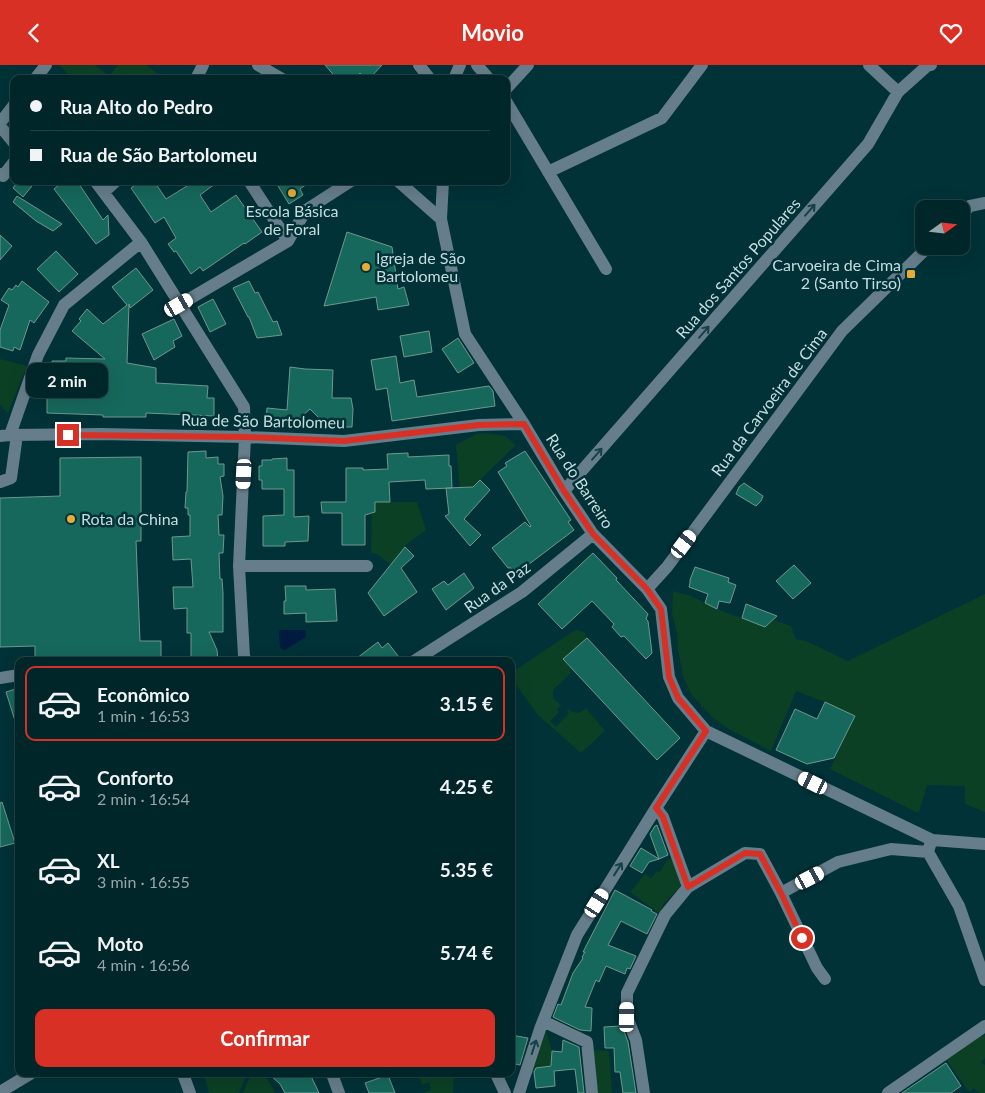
<!DOCTYPE html>
<html lang="pt">
<head>
<meta charset="utf-8">
<style>
  :root { --surface:#012629; --page:#0f3235; --text:#f1f3f6; --muted:#96a5a8; --line:#234346; --accent:#d93025 }
  body { margin:0; font-family:Lato,sans-serif; background:var(--page); color:var(--text); height:100vh; display:flex; flex-direction:column; font-size:19px; white-space:nowrap }
  * { box-sizing:border-box; margin:0 }
  p { font-size:16px; color:var(--muted) }
  .icon { flex:none; width:28px; height:28px; fill:none; stroke:currentColor; stroke-width:2; stroke-linecap:round; stroke-linejoin:round }
  .map { position:relative; flex:1; overflow:hidden }
  .details { position:absolute; left:15px; top:592px; width:500px; height:420px; display:flex; flex-direction:column; background:var(--surface); border-radius:10px; box-shadow:0 5px 20px #0002,0 0 0 1px var(--line) }
  .details>* { flex:none }
  .hud { position:absolute; left:10px; top:10px; width:500px; height:110px; border-radius:10px; box-shadow:0 5px 20px #0002,0 0 0 1px var(--line); display:grid; align-content:center; height:110px; padding:0 20px; background:var(--surface) }
  .needle { width:32px; rotate:75deg }
  .buttons { position:absolute; left:915px; top:135px; display:grid; gap:10px }
  .buttons a { display:grid; place-items:center; width:55px; height:55px; border-radius:10px; background:var(--surface); box-shadow:0 5px 20px #0002,0 0 0 1px var(--line); font-size:25px }
  .end { position:absolute; width:22px; height:22px; margin:-11px; border:6px solid #d93025; background:#fff; box-shadow:0 0 0 2px #fff }
  .from { border-radius:50% }
  .bubble { position:absolute; height:35px; border-radius:10px; background:var(--surface); box-shadow:0 5px 20px #0002,0 0 0 1px var(--line); font-size:16px; font-weight:700; line-height:35px; text-align:center }
  .car { position:absolute; width:15px; height:30px; margin:-15px -8px; border-radius:6px; box-shadow:0 0 4px 1px #0007; background:linear-gradient(#fff 24%,#345 0 40%,#fff 0 76%,#345 0 86%,#fff 0) }
  .hud b { display:flex; align-items:center; gap:18px; height:48px; font-size:19px }
  .hud b+b { border-top:1px solid var(--line) }
  .hud i { width:12px; height:12px; background:var(--text) }
  ul { padding:9px 0 0; list-style:none }
  li { display:flex; align-items:center; gap:15px; height:75px; margin:0 10px 8px; padding:0 10px; border:2px solid transparent; border-radius:10px }
  li div { flex:1 }
  li b { display:block; font-size:19px }
  li em { font-style:normal; font-weight:700 }
  li.selected { border-color:var(--accent) }
  li>.icon { width:45px; height:45px; stroke-width:1.5 }
  .action { display:flex; gap:10px; margin-top:auto; padding:10px 20px }
  .action a { flex:1; height:58px; border-radius:10px; background:var(--accent); color:#fff; font-size:20px; font-weight:700; line-height:58px; text-align:center }
  header { display:flex; justify-content:space-between; align-items:center; height:65px; padding:0 20px; background:var(--accent); color:#fff; font-size:22px; font-weight:700 }
  .map>svg:first-child { display:block }
</style>
</head>
<body>
<header><svg class="icon" aria-label="back" viewBox="0 0 24 24"><path d="M15 5l-7 7 7 7"/></svg>Movio<svg class="icon" aria-label="heart" viewBox="0 0 24 24"><path d="M12 20l-8-8c-3-5 5-10 8-4 3-6 11-1 8 4z"/></svg></header>
<div class="map">
<svg width="985" height="1028" viewBox="0 0 985 1028">
  <rect width="100%" height="100%" fill="#013237"/>
  <path fill="#0c4025" d="M59 0H95L109 11 118 0H146L165 14H73Z
    M0 294 27 301 8 348 0 340Z
    M486 368 505 371 516 380 480 415 461 436 456 380 476 369Z
    M375 437H417L426 465 407 479 391 500 377 489 371 488 372 448Z
    M673 526 691 531 717 544 765 562 773 555 791 561 796 574 808 577 848 596 985 529V747L965 739V721L927 720 919 747H916L830 704 855 651 825 637 796 626 771 686 727 663 713 653 691 629 683 611 678 585 677 568 672 549Z
    M578 565 584 567 587 573 563 594 572 604 570 606 571 608 553 625V633L561 640 557 644 559 647 550 656 556 662 569 648 567 646 568 644 573 647 579 648 586 643 605 666 581 688 538 650 511 613V608L574 566Z
    M674 792 681 811 680 821 678 825 663 839 660 849 630 827 645 809 651 813 657 806 660 807 667 795Z
    M544 966H546L552 986 551 1001H547V1003L556 1006 532 1008Z
    M982 970 983 971 985 970V993L981 997 985 1000V1028H979L974 1023 969 1027 946 994Z
    M591 985 609 986 612 1028H595Z
    M204 1009H247L239 1028H209Z
    M251 1009 258 1012 260 1009 268 1015 275 1027 273 1028H243Z
    M418 1009H454L453 1028H423L431 1025 429 1017 422 1020Z"/>
  <path fill="#001b3f" d="M280 565H306V572L285 585 280 583 279 567Z"/>
  <path fill="#17685c" stroke="#6d988f" d="M325 0H382L369 14H366L360 8 354 14H337Z
    M18 116H36L23 132 13 123Z
    M64 116H77L103 155 108 150 109 170 96 179 54 124Z
    M141 116H154L166 134 195 116H219L200 130 211 147 236 130 262 167 245 179 244 178 203 206 200 202 191 209 176 186 174 187 168 179 176 173 164 152 155 158 131 123Z
    M275 116H311L300 124 303 130 289 139Z
    M17 131 62 159 53 166 36 156 13 137Z
    M347 167 392 182 398 224 404 222 409 240 378 245 376 232 324 241Z
    M0 170 12 181 0 195Z
    M56 186 78 209 59 227 37 204Z
    M136 203 153 225 130 243 129 239 127 298 156 303V318L208 321 207 333H214V351L146 348V352H103V350L47 348V313H50V305H52V296H66V293L105 294 72 266 81 256 79 254 87 244 103 259 127 240 112 222Z
    M22 216 49 237 34 258 30 255 20 285 14 282 13 286 0 282V265L9 240 1 235 9 223 12 225 16 220 18 222Z
    M249 216 255 228 258 227 273 257 277 256 282 270 257 273 249 252H248L233 223Z
    M213 234 226 259 210 267 198 242Z
    M174 254 182 271 173 276 175 282 154 295 142 269Z
    M429 266 432 287 404 292 400 271Z
    M458 273 474 298 458 308 442 284Z
    M396 291 400 318 414 315 417 332 489 321 493 326 495 341 392 356 387 323 376 325 371 295Z
    M290 302 305 304 333 305 332 333H351L353 344 352 362H331L327 361 310 344 292 360 266 358 267 343 287 345Z
    M206 386V393L218 392V399H224V411L220 412 223 431 222 450H218L219 470H224L223 488H219L220 514H222L223 528V567H209L217 585 218 596H191V568H187V543L174 544 173 522H193L191 494 173 495 172 472 190 471V450H188V443H185L186 427H187L188 387Z
    M525 386 571 455 568 457 574 465 516 509 511 503H508L492 483 525 457 530 462 531 461 498 407 507 401 505 398Z
    M408 388V392L449 390V401H451L452 423 426 424 425 415 389 417 390 437H375V447L365 450V480H342V448H322L321 437H346V403H363V405L388 404 387 389Z
    M141 392V476H136L140 576H161V596H92L89 594 69 596H35V581L0 582V433L60 431V393Z
    M287 393V405H294V452L309 451 308 476 285 477V481H263V451L284 450V424H262V415H259V401H262V395H272V394Z
    M480 415 490 425 464 454 481 470 470 481 445 451 449 449 446 423 473 422Z
    M744 418 763 431 761 436 756 441 736 429 739 422Z
    M405 482 414 491 401 503 417 527 384 551 368 528Z
    M593 488 617 513 616 515 648 549 646 554 648 556 652 588 646 594 624 571 621 572 612 562 614 559 592 536 562 564 538 539Z
    M794 500 811 518 793 534 776 516Z
    M695 502 729 513 728 517 736 520 730 538 719 536 717 544 705 538 708 529 689 522 690 518V515Z
    M464 508 474 523 446 545 432 524 444 516 448 520Z
    M285 521H306V525L335 524 337 556 306 557V548L284 549V536H286Z
    M746 539 777 551 765 562 742 553Z
    M587 573 680 673 657 695 563 594Z
    M378 577 382 583 388 578 402 596H353Z
    M19 623V659H16L6 627Z
    M825 637 855 651 834 693 807 699 776 685 795 644 817 654Z
    M2 737 15 778 0 782V738Z
    M657 760 668 790 659 794 650 769 655 761Z
    M641 783 659 794 649 797 642 808 630 801Z
    M615 825 652 845 651 846 657 849 647 869 621 856 608 880 636 891 630 904 627 903 625 909 606 901 599 917 596 915 585 942 592 943 591 966 580 965 553 952 558 939 561 940 573 908 583 893 582 892 585 887H583Z
    M620 961H622L628 977 636 1028H623L620 1007H615L614 983H605L604 962Z
    M511 970 528 973 520 1000 511 998Z
    M563 975 579 982 584 1028H578L575 1004 554 1006 555 1021 536 1023 534 1007 536 1003 551 1001 552 986 562 987Z
    M946 998 961 1021 951 1028H902Z
    M269 1009H310L319 1028H285L280 1019Z
    M388 1010 395 1028H369L365 1018Z"/>
  <g fill="none" stroke-linecap="round" stroke-linejoin="round">
    <path stroke="#667e8b" stroke-width="12" d="M258 0 282 14
      M419 0 430 14
      M477 0 489 14
      M869 0 898 27
      M35 14 46 0
      M196 14 203 0
      M454 14 460 0
      M506 24 528 0
      M506 36 606 204
      M0 58 14 40
      M0 61 14 78
      M548 107 662 53 702 0
      M0 109 3 111 14 97
      M95 116 141 177 244 342 245 372 239 501 244 591 246 596
      M249 116 288 176
      M398 116 441 154
      M443 116 441 154 465 269 524 359 564 426 593 469 647 524 661 544 669 612 678 633 706 666 932 775 985 779
      M104 127 116 116
      M961 150 970 141 985 138
      M179 240 288 176 306 145 351 116
      M10 370 38 290 64 240 141 177
      M0 371 10 370 101 369 245 372 344 376 479 360 524 359
      M0 417 11 413 17 370
      M564 426 868 79 898 27 927 1 931 0
      M239 501H367
      M647 524 667 502 842 266 929 181
      M414 596 522 527 593 469
      M0 613 19 610
      M656 743 663 752 688 822
      M930 780 928 787 959 841 985 915
      M781 828 817 903 825 914
      M543 956 587 977 592 1028
      M183 1009 190 1028
      M332 1009 339 1028
      M496 1009 505 1028
      M0 1027 30 1009
      M519 1028 540 964 577 870 656 743 706 666
      M644 1028 636 975 627 952V928L665 850 688 822 745 788 760 789 781 828 838 797 891 784 928 787
      M888 1028 985 961"/>
  </g>
  <defs><path id="oneway-shaft" d="M-6 0H5M1.5-3L5.5 0L1.5 3" fill="none" stroke-width="1.6" stroke-linecap="round" stroke-linejoin="round" transform="scale(1.25)"/></defs>
  <g stroke="#154148">
    <use href="#oneway-shaft" transform="translate(810 145) rotate(-49)"/>
    <use href="#oneway-shaft" transform="translate(704 267) rotate(-49)"/>
    <use href="#oneway-shaft" transform="translate(597 389) rotate(-49)"/>
    <use href="#oneway-shaft" transform="translate(618 804) rotate(-58)"/>
    <use href="#oneway-shaft" transform="translate(534 982) rotate(-72)"/>
  </g>
  <g fill="none" stroke-linecap="round" stroke-linejoin="round">
    <path stroke="#d93025" stroke-width="6" d="M68 370 246 372 344 376 479 360 524 359 564 426 593 469 647 524 661 544 669 612 678 633 706 666 656 743 663 752 688 822 745 788 760 789 781 828 802 873"/>
  </g>
  <g fill="#e6ac36" stroke="#013237" stroke-width="2">
    <circle cx="292" cy="128" r="5"/>
    <circle cx="366" cy="202" r="5"/>
    <rect x="906" y="204" width="10" height="10" rx="2.5"/>
    <circle cx="71" cy="454" r="5"/>
  </g>
  <g text-anchor="middle" stroke-width="5" stroke-linejoin="round" paint-order="stroke">
    <g font-size="16" fill="#c6dcdf" stroke="#013237" text-anchor="start">
      <text x="292" y="152" text-anchor="middle">Escola Básica<tspan x="292" dy="18">de Foral</tspan></text>
      <text x="376" y="199">Igreja de São<tspan x="376" dy="18">Bartolomeu</tspan></text>
      <text x="901" y="206" text-anchor="end">Carvoeira de Cima<tspan x="901" dy="18">2 (Santo Tirso)</tspan></text>
      <text x="81" y="460">Rota da China</text>
    </g>
    <g font-size="16" fill="#c6dcdf" stroke="#013237">
      <text transform="translate(738 203) rotate(-49)" y="6">Rua dos Santos Populares</text>
      <text transform="translate(769 337) rotate(-53)" y="6">Rua da Carvoeira de Cima</text>
      <text transform="translate(263 356) rotate(1)" y="6">Rua de São Bartolomeu</text>
      <text transform="translate(580 416) rotate(57)" y="6">Rua do Barreiro</text>
      <text transform="translate(497 522) rotate(-35)" y="6">Rua da Paz</text>
    </g>
  </g>
</svg>
<div class="buttons">
<a><svg class="needle" viewBox="-14 -14 28 28"><path d="M0-13l5 13h-10z" fill="#e53935"/><path d="M0 13l5-13h-10z" fill="#96a5a8"/></svg></a>
</div>
<i class="end from" style="left:802px;top:873px"></i>
<i class="end" style="left:68px;top:370px"></i>
<div class="bubble" style="left:26px;top:298px;width:82px">2 min</div>
<i class="car" style="left:179px;top:240px;rotate:60deg"></i>
<i class="car" style="left:244px;top:409px;rotate:183deg"></i>
<i class="car" style="left:684px;top:479px;rotate:37deg"></i>
<i class="car" style="left:813px;top:718px;rotate:296deg"></i>
<i class="car" style="left:810px;top:813px;rotate:62deg"></i>
<i class="car" style="left:597px;top:838px;rotate:32deg"></i>
<i class="car" style="left:627px;top:952px;rotate:1deg"></i>
<div class="hud">
<b><i class="from"></i>Rua Alto do Pedro</b>
<b><i></i>Rua de São Bartolomeu</b>
</div>
<section class="details">
<ul>
<li class="selected"><svg class="icon" aria-label="car" viewBox="0 0 24 24"><path d="M5 17H2v-5l4-1 3-4h7l3 4 3 1v5h-3M9 17h6M6 11h13"/><circle cx="7" cy="17" r="2"/><circle cx="17" cy="17" r="2"/></svg><div><b>Econômico</b><p>1 min · 16:53</p></div><em>3.15 €</em></li>
<li><svg class="icon" aria-label="car" viewBox="0 0 24 24"><path d="M5 17H2v-5l4-1 3-4h7l3 4 3 1v5h-3M9 17h6M6 11h13"/><circle cx="7" cy="17" r="2"/><circle cx="17" cy="17" r="2"/></svg><div><b>Conforto</b><p>2 min · 16:54</p></div><em>4.25 €</em></li>
<li><svg class="icon" aria-label="car" viewBox="0 0 24 24"><path d="M5 17H2v-5l4-1 3-4h7l3 4 3 1v5h-3M9 17h6M6 11h13"/><circle cx="7" cy="17" r="2"/><circle cx="17" cy="17" r="2"/></svg><div><b>XL</b><p>3 min · 16:55</p></div><em>5.35 €</em></li>
<li><svg class="icon" aria-label="car" viewBox="0 0 24 24"><path d="M5 17H2v-5l4-1 3-4h7l3 4 3 1v5h-3M9 17h6M6 11h13"/><circle cx="7" cy="17" r="2"/><circle cx="17" cy="17" r="2"/></svg><div><b>Moto</b><p>4 min · 16:56</p></div><em>5.74 €</em></li>
</ul>
<div class="action"><a>Confirmar</a></div>
</section>
</div>
</body>
</html>
